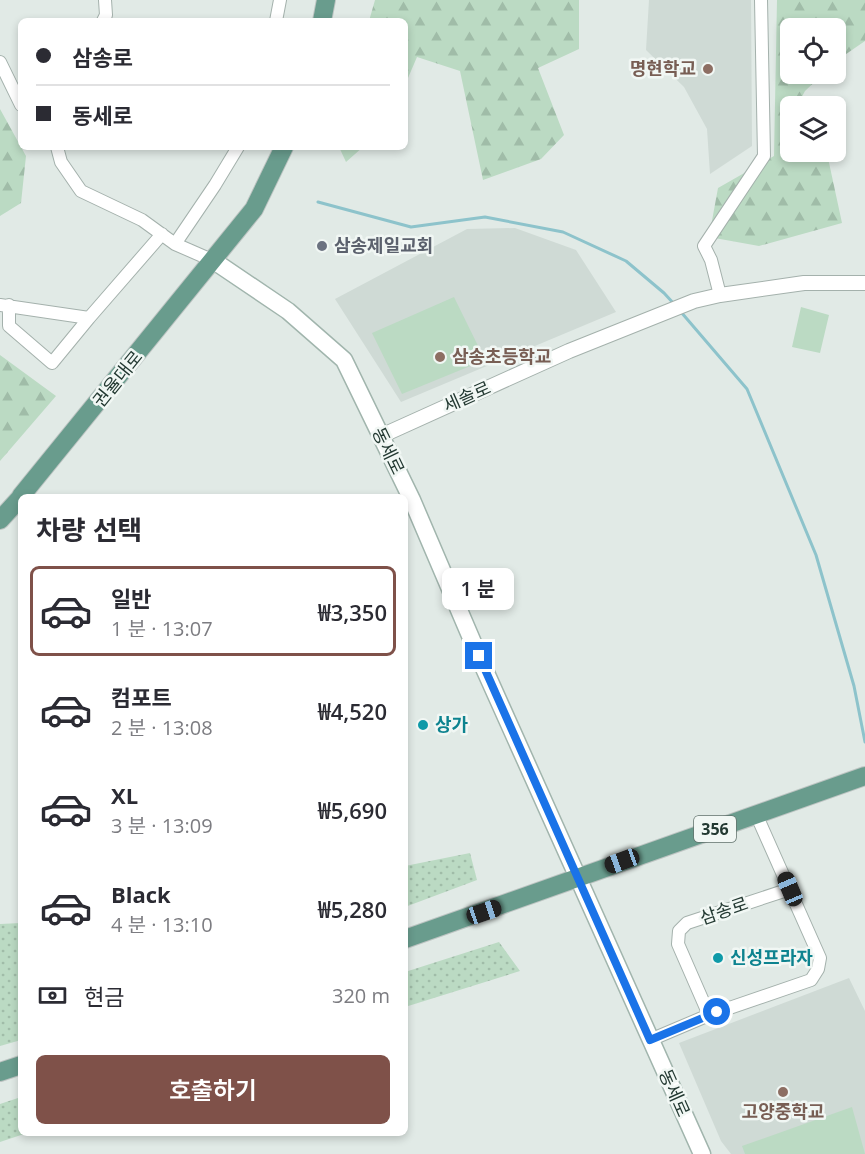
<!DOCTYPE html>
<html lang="ko">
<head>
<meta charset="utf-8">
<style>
  :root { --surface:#fff; --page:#f2f2f3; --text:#2b2b33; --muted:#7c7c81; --line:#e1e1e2; --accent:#7f5149 }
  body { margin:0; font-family:"Open Sans","Noto Sans KR",sans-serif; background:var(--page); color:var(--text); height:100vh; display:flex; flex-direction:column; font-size:22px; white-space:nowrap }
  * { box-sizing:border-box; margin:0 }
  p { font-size:20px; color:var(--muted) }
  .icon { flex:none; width:33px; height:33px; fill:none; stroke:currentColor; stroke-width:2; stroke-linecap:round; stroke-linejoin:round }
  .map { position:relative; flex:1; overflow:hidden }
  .panel { position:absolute; left:18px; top:494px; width:390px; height:642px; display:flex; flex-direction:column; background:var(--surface); border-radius:9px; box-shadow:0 3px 9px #0003 }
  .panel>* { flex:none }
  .guide { position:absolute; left:18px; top:18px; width:390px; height:132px; border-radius:9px; box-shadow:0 3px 9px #0003; display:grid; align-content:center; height:132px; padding:0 18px; background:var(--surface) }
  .controls { position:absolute; left:780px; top:18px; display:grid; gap:12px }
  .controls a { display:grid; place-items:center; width:66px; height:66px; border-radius:9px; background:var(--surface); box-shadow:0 3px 9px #0003; font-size:30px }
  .end { position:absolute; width:27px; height:27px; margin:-14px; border:8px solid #1a73e8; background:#fff; box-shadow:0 0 0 3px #fff }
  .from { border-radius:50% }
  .bubble { position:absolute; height:42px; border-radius:9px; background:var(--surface); box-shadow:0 3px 9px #0003; font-size:20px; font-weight:600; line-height:42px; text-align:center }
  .car { position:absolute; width:18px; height:36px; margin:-18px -9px; border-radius:8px; box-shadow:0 0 4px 2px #0007; background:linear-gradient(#222 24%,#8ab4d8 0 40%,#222 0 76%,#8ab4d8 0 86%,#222 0) }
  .guide b { display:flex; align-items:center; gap:21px; height:57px; font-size:22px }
  .guide b+b { border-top:2px solid var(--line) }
  .guide i { width:15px; height:15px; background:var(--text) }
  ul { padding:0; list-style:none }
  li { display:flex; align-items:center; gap:18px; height:90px; margin:0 12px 9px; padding:0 6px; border:3px solid transparent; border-radius:9px }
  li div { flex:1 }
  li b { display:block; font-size:22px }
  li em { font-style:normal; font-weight:600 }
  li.active { border-color:var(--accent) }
  li>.icon { width:54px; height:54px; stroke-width:1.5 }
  h2 { padding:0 18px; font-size:27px; line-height:72px }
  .pay { display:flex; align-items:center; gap:15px; height:66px; padding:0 18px; font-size:22px }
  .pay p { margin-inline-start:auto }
  .button { display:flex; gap:12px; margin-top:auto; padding:12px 18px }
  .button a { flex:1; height:69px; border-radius:9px; background:var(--accent); color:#fff; font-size:24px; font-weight:600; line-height:69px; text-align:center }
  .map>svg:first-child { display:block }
</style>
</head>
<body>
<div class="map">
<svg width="865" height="1154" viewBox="0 0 865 1154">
  <defs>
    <pattern id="forest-firs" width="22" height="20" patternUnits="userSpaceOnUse" patternTransform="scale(1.5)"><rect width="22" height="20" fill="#bbdac3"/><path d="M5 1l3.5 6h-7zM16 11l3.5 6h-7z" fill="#a0bca8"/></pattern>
    <pattern id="park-dots" width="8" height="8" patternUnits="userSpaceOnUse" patternTransform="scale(1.5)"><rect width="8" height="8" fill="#bbdac3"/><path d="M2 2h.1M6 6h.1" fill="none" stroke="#a0bca8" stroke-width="1.8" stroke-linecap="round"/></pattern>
  </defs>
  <rect width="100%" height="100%" fill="#e1eae6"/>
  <path fill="#cfdad5" d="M649 0H751L752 146 710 174 707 129 684 87 646 50Z
    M515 228 576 250 616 312 401 402 335 299 467 229Z
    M849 978 865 1011V1154H731L721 1141 679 1043Z"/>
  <path fill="url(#forest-firs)" d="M375 0H579V49L538 68 564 135 541 159 483 180 460 71 417 57 405 85V21H369Z
    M777 0H865V41L836 61V28H790V74H823L805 91 797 106H790C790 123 788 138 789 155L828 158 842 223 759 246 709 237 718 188 774 156Z
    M0 109 26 156 21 203 0 216Z
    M339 147H363L346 162Z
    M0 355 56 396 0 461Z"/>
  <path fill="url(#park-dots)" d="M470 853 477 880 405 907V866Z
    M21 923V1040L0 1046V924Z
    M499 942 520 971 405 1007V972Z
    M21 1097V1132L27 1133 0 1142V1104Z"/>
  <path fill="#bbdac3" d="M454 297 485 360 402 394 372 333Z
    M801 307 829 315 820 353 792 347Z
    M852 1107 865 1154H745L742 1146Z"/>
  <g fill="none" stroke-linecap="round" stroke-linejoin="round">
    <path stroke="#8dc3cb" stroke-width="3" d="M318 202 411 227 485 217 563 232 626 261 664 293 675 305
      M681 312 747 389 816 555 854 686 865 742"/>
    <defs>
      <path id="minor" d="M103 21 106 15 105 0
        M276 21 280 0
        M0 62 21 105
        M57 147 61 162 81 191 142 220 175 244 214 261
        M175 244 215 185 238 147
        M720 295 711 260 704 246 764 156 761 0
        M0 305 89 318 162 234
        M9 305V326L52 363 89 318
        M709 1015 678 944 679 931 687 923 790 889
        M650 1040 709 1015 811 980 818 969 820 958 756 814"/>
      <path id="tertiary" d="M381 436 569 351 694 301 720 295 804 283H865"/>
      <path id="secondary" d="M214 261 288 311 344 360 412 500 483 666 702 1154"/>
      <path id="primary" d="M322 21 326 0
        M21 496 254 209 284 147
        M0 520 21 497
        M405 939 865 776
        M0 1072 21 1065"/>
    </defs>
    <use href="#minor" stroke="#a4b1ac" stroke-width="14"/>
    <use href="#tertiary" stroke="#a4b1ac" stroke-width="16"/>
    <use href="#secondary" stroke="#a1b5ad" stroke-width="19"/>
    <use href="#primary" stroke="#bdc4c2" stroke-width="20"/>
    <use href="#minor" stroke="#fff" stroke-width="12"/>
    <use href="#tertiary" stroke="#fff" stroke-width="14"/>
    <use href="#secondary" stroke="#fff" stroke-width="16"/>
    <use href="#primary" stroke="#699c8d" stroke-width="18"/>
  </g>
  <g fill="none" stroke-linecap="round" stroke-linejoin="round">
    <path stroke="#1a73e8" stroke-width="8" d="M479 656 650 1040 717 1012"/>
  </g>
  <g fill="#8d6e63" stroke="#f1f7f4" stroke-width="2">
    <circle cx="708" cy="69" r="6"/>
    <circle cx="440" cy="357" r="6"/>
    <circle cx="783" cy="1092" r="6"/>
  </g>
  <circle fill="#6b7280" stroke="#f1f7f4" stroke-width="2" cx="322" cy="246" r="6"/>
  <g fill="#0f9aa8" stroke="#f1f7f4" stroke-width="2">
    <circle cx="423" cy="725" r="6"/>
    <circle cx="718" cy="958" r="6"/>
  </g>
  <g text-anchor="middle" stroke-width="5" stroke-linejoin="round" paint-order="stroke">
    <rect fill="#f1f7f4" stroke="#61726c" stroke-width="1.5" x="694" y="816" width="42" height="26" rx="4.5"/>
    <g font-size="16" font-weight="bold" fill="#233932">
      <text x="715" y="835">356</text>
    </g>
    <g font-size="18" font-weight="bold" fill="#785e54" stroke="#f1f7f4" text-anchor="end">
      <text x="696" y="75">명현학교</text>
      <text x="452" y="363" text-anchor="start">삼송초등학교</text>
      <text x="783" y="1118" text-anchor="middle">고양중학교</text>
    </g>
    <g font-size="18" font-weight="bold" fill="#5b616d" stroke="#f1f7f4" text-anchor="start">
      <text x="334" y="252">삼송제일교회</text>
    </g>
    <g font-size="18" fill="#233932" stroke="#f1f7f4">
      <text transform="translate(118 379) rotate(-51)" y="6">권율대로</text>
      <text transform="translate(467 397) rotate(-24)" y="6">세솔로</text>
      <text transform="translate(388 451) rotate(64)" y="6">동세로</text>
      <text transform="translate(724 911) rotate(-19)" y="6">삼송로</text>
      <text transform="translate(674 1093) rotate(66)" y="6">동세로</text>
    </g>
    <g font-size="18" font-weight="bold" fill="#0d838f" stroke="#f1f7f4" text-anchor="start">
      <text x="435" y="731">상가</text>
      <text x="730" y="964">신성프라자</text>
    </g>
  </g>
</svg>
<div class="controls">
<a><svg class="icon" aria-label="locate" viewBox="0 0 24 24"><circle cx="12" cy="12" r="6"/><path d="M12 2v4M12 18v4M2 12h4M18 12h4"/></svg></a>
<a><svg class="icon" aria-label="layers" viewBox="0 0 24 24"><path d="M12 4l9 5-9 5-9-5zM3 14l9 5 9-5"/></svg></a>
</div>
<i class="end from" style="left:717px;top:1012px"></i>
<i class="end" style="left:479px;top:656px"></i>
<div class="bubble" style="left:442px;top:568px;width:72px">1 분</div>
<i class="car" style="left:622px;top:861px;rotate:250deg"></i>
<i class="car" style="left:790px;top:889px;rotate:337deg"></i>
<i class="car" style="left:484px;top:912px;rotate:71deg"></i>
<div class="guide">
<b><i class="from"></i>삼송로</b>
<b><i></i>동세로</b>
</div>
<section class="panel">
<h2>차량 선택</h2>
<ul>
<li class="active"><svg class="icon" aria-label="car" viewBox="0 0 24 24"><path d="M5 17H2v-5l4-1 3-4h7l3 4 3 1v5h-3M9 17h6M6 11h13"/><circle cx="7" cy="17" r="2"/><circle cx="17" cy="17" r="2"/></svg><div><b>일반</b><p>1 분 · 13:07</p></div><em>₩3,350</em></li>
<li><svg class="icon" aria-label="car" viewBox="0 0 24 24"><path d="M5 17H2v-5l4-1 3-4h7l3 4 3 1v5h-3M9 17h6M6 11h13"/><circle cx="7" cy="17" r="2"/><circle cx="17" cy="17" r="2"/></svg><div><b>컴포트</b><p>2 분 · 13:08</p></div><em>₩4,520</em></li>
<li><svg class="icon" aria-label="car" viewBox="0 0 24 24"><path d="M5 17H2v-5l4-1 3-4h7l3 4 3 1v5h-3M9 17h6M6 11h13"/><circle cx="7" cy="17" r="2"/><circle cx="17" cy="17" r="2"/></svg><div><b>XL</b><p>3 분 · 13:09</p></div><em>₩5,690</em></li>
<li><svg class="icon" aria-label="car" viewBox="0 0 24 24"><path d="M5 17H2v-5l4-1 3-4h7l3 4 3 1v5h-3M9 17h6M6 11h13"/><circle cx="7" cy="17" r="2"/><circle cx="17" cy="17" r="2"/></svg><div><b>Black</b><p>4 분 · 13:10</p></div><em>₩5,280</em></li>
</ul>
<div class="pay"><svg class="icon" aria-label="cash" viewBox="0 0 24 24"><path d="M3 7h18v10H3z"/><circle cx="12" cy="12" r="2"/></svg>현금<p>320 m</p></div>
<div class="button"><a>호출하기</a></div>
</section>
</div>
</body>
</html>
